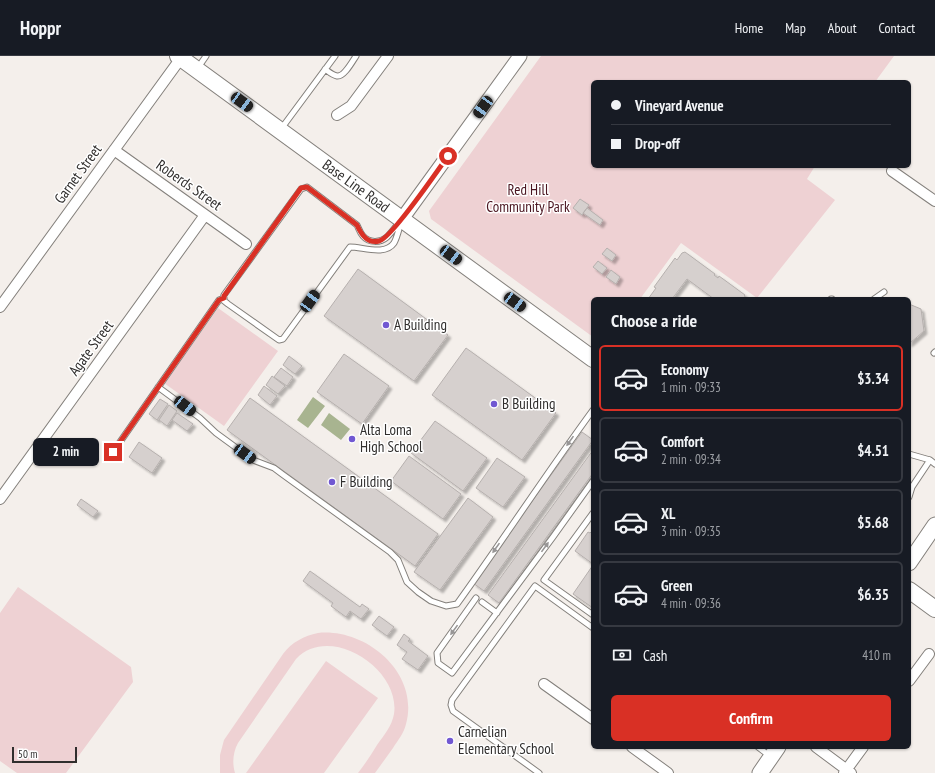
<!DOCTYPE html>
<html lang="en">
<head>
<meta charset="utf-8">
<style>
  :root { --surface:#171b24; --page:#20242c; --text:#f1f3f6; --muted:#9ea1a6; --line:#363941; --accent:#d93025 }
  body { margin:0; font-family:"PT Sans Narrow",sans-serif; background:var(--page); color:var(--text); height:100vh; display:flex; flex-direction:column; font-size:15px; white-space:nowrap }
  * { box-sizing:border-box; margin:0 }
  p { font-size:13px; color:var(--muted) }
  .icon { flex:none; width:22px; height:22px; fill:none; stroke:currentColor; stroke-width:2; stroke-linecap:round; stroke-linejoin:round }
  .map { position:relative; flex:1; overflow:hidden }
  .side { position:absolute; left:591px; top:241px; width:320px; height:452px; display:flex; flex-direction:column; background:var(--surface); border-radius:6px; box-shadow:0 1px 3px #0004 }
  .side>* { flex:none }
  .banner { position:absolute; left:591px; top:24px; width:320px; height:88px; border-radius:6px; box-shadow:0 1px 3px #0004; display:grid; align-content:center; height:88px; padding:0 20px; background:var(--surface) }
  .scale { position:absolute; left:12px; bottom:10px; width:65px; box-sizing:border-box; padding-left:4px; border:2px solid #302e2d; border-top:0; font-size:11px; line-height:14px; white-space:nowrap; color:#302e2d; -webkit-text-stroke:3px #fff; paint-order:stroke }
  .end { position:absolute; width:18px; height:18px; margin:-9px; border:5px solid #d93025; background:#fff; box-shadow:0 0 0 2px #fff }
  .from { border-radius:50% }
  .bubble { position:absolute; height:28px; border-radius:6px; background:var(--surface); box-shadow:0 1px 3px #0004; font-size:13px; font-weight:800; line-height:28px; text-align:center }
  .car { position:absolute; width:12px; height:24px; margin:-12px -6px; border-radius:5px; box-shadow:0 0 3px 1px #0007; background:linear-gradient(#222 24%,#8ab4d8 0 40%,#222 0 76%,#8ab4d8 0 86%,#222 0) }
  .banner b { display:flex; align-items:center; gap:14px; height:38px; font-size:15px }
  .banner b+b { border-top:1px solid var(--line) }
  .banner i { width:10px; height:10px; background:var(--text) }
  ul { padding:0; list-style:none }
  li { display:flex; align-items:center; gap:12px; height:66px; margin:0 8px 6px; padding:0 12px; border:2px solid var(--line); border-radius:6px }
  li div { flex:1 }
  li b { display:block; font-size:15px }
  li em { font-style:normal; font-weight:800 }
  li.selected { border-color:var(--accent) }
  li>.icon { width:36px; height:36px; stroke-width:1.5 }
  h2 { padding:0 20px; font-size:18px; line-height:48px }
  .pay { display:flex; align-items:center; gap:10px; height:44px; padding:0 20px; font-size:15px }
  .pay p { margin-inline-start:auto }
  .primary-button { display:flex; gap:8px; margin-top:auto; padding:8px 20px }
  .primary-button a { flex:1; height:46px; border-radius:6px; background:var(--accent); color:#fff; font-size:16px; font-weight:800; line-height:46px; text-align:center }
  header { display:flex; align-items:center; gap:24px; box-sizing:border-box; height:56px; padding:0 20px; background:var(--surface); border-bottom:1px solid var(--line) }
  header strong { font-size:19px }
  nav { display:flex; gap:22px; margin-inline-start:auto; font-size:14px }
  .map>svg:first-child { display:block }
</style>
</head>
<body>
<header>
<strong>Hoppr</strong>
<nav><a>Home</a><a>Map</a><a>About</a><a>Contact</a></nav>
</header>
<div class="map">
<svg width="935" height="717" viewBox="0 0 935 717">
  <defs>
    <filter id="shadow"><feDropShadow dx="3" dy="3" stdDeviation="1" flood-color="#0004"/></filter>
  </defs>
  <rect width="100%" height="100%" fill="#f4efeb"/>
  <path fill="#eed1d3" d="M541 0H894L875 26H593V110H815L807 123 835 144 757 242 681 187 640 243H593V281L431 163 429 155Z
    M218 252 278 295 224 370 164 327Z
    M18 531 131 611 133 626 66 717H17L0 705V557Z
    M318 577C366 572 420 617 406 668 404 677 398 684 393 692 387 700 381 709 375 717H358C365 708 371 699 377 689 384 679 392 670 394 658 401 613 330 567 296 603L238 687C233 696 232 707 235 717H220V699L224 684 283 598C292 586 304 580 318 577Z
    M326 605 378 642 324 717H246Z"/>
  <path fill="#a8b490" d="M313 341 325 350 308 372 297 364Z
    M329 357 350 373 341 384 321 369Z"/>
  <path fill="#d6d0ce" stroke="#b6b0ae" filter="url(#shadow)" d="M580 143 589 149 582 159 573 152Z
    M587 152 603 164 600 169 583 157Z
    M607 192 616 199 612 205 602 198Z
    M685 196 715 218 714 219 718 222 719 220 745 239 744 240 749 243H714L687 223 672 243H648L656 232 654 231 675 202 677 204 682 197Z
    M598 205 607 212 602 218 593 211Z
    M358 213 448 279 414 325 324 260Z
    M611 214 620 221 616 228 606 221Z
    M909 248 921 253 924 275 909 288Z
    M466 292 556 357 522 404 432 339Z
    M344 298 389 330 362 368 317 336Z
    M289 300 302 310 295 318 283 309Z
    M281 312 293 321 287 330 274 321Z
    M272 320 285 330 278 338 266 329Z
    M264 330 277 340 270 349 258 339Z
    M250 342 438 478 415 510 227 374Z
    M160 343 168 348 157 364 149 358Z
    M169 349 177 355 167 370 159 364Z
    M177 357 193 368 187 375 172 364Z
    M435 365 487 402 463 435 411 397Z
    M582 376 593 384 484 535 473 527Z
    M139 386 162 402 152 417 129 401Z
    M593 394V417L499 547 488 539Z
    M409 400 461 438 443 463 391 425Z
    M497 402 525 421 503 451 476 432Z
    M468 442 493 461 440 534 414 516Z
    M81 443 98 455 93 461 77 449Z
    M588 476 590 477 591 476 593 477V508L575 495Z
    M593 509V552L573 538Z
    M310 515 360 551 362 548 369 553 361 563 350 555 346 561 331 550 333 547 303 525Z
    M379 560 394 571 387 580 372 569Z
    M404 578 410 583 408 585 428 600 418 614 402 603 407 596 397 589Z"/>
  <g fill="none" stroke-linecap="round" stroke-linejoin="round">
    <defs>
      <path id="service" d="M197 13 206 0
        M325 13C329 16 332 19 337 20 344 21 352 6 356 0
        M281 73 335 0
        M307 131 357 169C359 173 360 177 363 180 369 187 380 187 387 181 392 176 397 169 402 163 399 171 398 180 394 187 385 200 363 191 350 191L283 283 279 284 228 248 223 244 224 239 301 133Z
        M831 243H832
        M874 243 884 236
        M934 297 935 296
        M158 331 200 362 216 377 253 404 274 412 282 418 390 496 398 504 407 526 418 536 431 545 446 550 457 548C503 484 546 418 593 354
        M113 396 219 244 224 242
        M909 398 930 404 935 408
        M909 441 912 431 930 404
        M593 457 544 524 593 559
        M476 542 437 597 438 607 452 617 553 481 593 425
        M482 546 497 557
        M758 691 770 700
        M539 717 453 655 451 649 452 644 535 530 593 572"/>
      <path id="minor" d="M337 59 351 50 388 0
        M114 94 246 188
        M892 115 935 145
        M0 251 181 2
        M0 443 205 159
        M909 625 929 598
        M544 628 593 663
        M632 691 668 717
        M816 691 851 717
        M844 717 863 691"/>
      <path id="tertiary" d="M402 163 520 0"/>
      <path id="secondary" d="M909 507 935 469
        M760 717 778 691"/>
      <path id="primary" d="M178 0 593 303
        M909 534 935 553"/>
    </defs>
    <use href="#service" stroke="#84807c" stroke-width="7"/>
    <use href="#minor" stroke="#84807c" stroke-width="12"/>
    <use href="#tertiary" stroke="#84807c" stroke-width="15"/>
    <use href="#secondary" stroke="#84807c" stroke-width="17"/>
    <use href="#primary" stroke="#84807c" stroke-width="18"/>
    <use href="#service" stroke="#fff" stroke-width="5"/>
    <use href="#minor" stroke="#fff" stroke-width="10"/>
    <use href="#tertiary" stroke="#fff" stroke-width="13"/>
    <use href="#secondary" stroke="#fff" stroke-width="15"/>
    <use href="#primary" stroke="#fff" stroke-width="16"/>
  </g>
  <defs><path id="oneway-solid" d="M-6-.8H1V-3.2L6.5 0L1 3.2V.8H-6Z"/></defs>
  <g fill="#989696">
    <use href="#oneway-solid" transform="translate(570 385) rotate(125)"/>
    <use href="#oneway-solid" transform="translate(545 491) rotate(-54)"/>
    <use href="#oneway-solid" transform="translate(496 492) rotate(125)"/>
    <use href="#oneway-solid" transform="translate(454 574) rotate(126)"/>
  </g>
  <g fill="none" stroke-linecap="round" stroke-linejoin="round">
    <path stroke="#d93025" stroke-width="5" d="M113 396 219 244 224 242V240L301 132 307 131 357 169C361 178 367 188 379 185 391 183 438 114 448 100"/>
  </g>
  <g fill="#7158d2" stroke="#fff" stroke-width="1.5">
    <circle cx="386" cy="269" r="4"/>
    <circle cx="494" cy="348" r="4"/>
    <circle cx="352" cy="383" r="4"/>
    <circle cx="332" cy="426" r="4"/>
    <circle cx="450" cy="685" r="4"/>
  </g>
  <g text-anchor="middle" stroke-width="3" stroke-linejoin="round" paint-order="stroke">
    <g font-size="15" fill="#302e2d" stroke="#fff">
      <text transform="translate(78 118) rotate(-54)" y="5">Garnet Street</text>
      <text transform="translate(189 129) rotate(35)" y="5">Roberds Street</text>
      <text transform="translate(356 130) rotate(36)" y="5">Base Line Road</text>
      <text transform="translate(91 292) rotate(-54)" y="5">Agate Street</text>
    </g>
    <g font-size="15" fill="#4a1520" stroke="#fff">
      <text x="528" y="139">Red Hill<tspan x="528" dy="17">Community Park</tspan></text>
    </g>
    <g font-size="15" fill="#302e2d" stroke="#fff" text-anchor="start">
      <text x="394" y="274">A Building</text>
      <text x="502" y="353">B Building</text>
      <text x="360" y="379">Alta Loma<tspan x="360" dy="17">High School</tspan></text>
      <text x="340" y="431">F Building</text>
      <text x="458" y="681">Carnelian<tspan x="458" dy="17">Elementary School</tspan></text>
    </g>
  </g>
</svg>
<div class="scale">50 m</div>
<i class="end from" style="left:448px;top:100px"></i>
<i class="end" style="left:113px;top:396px"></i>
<div class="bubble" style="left:33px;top:382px;width:66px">2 min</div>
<i class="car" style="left:242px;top:46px;rotate:126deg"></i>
<i class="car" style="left:483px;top:51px;rotate:216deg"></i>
<i class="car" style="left:451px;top:199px;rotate:126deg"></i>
<i class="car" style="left:310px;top:245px;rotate:36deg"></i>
<i class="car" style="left:515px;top:246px;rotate:126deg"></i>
<i class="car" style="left:185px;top:350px;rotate:128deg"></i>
<i class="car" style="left:245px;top:398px;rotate:126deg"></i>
<div class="banner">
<b><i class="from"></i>Vineyard Avenue</b>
<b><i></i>Drop-off</b>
</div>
<section class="side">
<h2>Choose a ride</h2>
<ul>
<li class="selected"><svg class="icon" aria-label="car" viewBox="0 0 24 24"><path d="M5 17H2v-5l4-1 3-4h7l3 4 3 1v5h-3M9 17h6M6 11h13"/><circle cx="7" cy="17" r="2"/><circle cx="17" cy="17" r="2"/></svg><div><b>Economy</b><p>1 min · 09:33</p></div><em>$3.34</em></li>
<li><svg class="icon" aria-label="car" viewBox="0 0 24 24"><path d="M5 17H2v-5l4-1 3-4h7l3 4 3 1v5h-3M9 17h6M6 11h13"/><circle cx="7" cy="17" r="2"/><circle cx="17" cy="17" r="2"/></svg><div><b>Comfort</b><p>2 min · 09:34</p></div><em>$4.51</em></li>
<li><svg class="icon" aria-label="car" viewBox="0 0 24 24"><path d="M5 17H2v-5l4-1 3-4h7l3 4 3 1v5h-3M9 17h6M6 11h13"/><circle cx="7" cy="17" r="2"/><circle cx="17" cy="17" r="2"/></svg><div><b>XL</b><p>3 min · 09:35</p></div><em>$5.68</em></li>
<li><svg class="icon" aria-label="car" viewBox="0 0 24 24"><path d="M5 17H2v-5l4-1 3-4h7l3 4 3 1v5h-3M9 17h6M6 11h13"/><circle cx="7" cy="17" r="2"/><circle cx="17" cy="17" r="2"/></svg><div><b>Green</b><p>4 min · 09:36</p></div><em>$6.35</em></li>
</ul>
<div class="pay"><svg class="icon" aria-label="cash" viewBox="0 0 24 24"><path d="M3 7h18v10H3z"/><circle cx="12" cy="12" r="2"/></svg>Cash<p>410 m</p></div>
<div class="primary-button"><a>Confirm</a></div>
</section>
</div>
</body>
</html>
